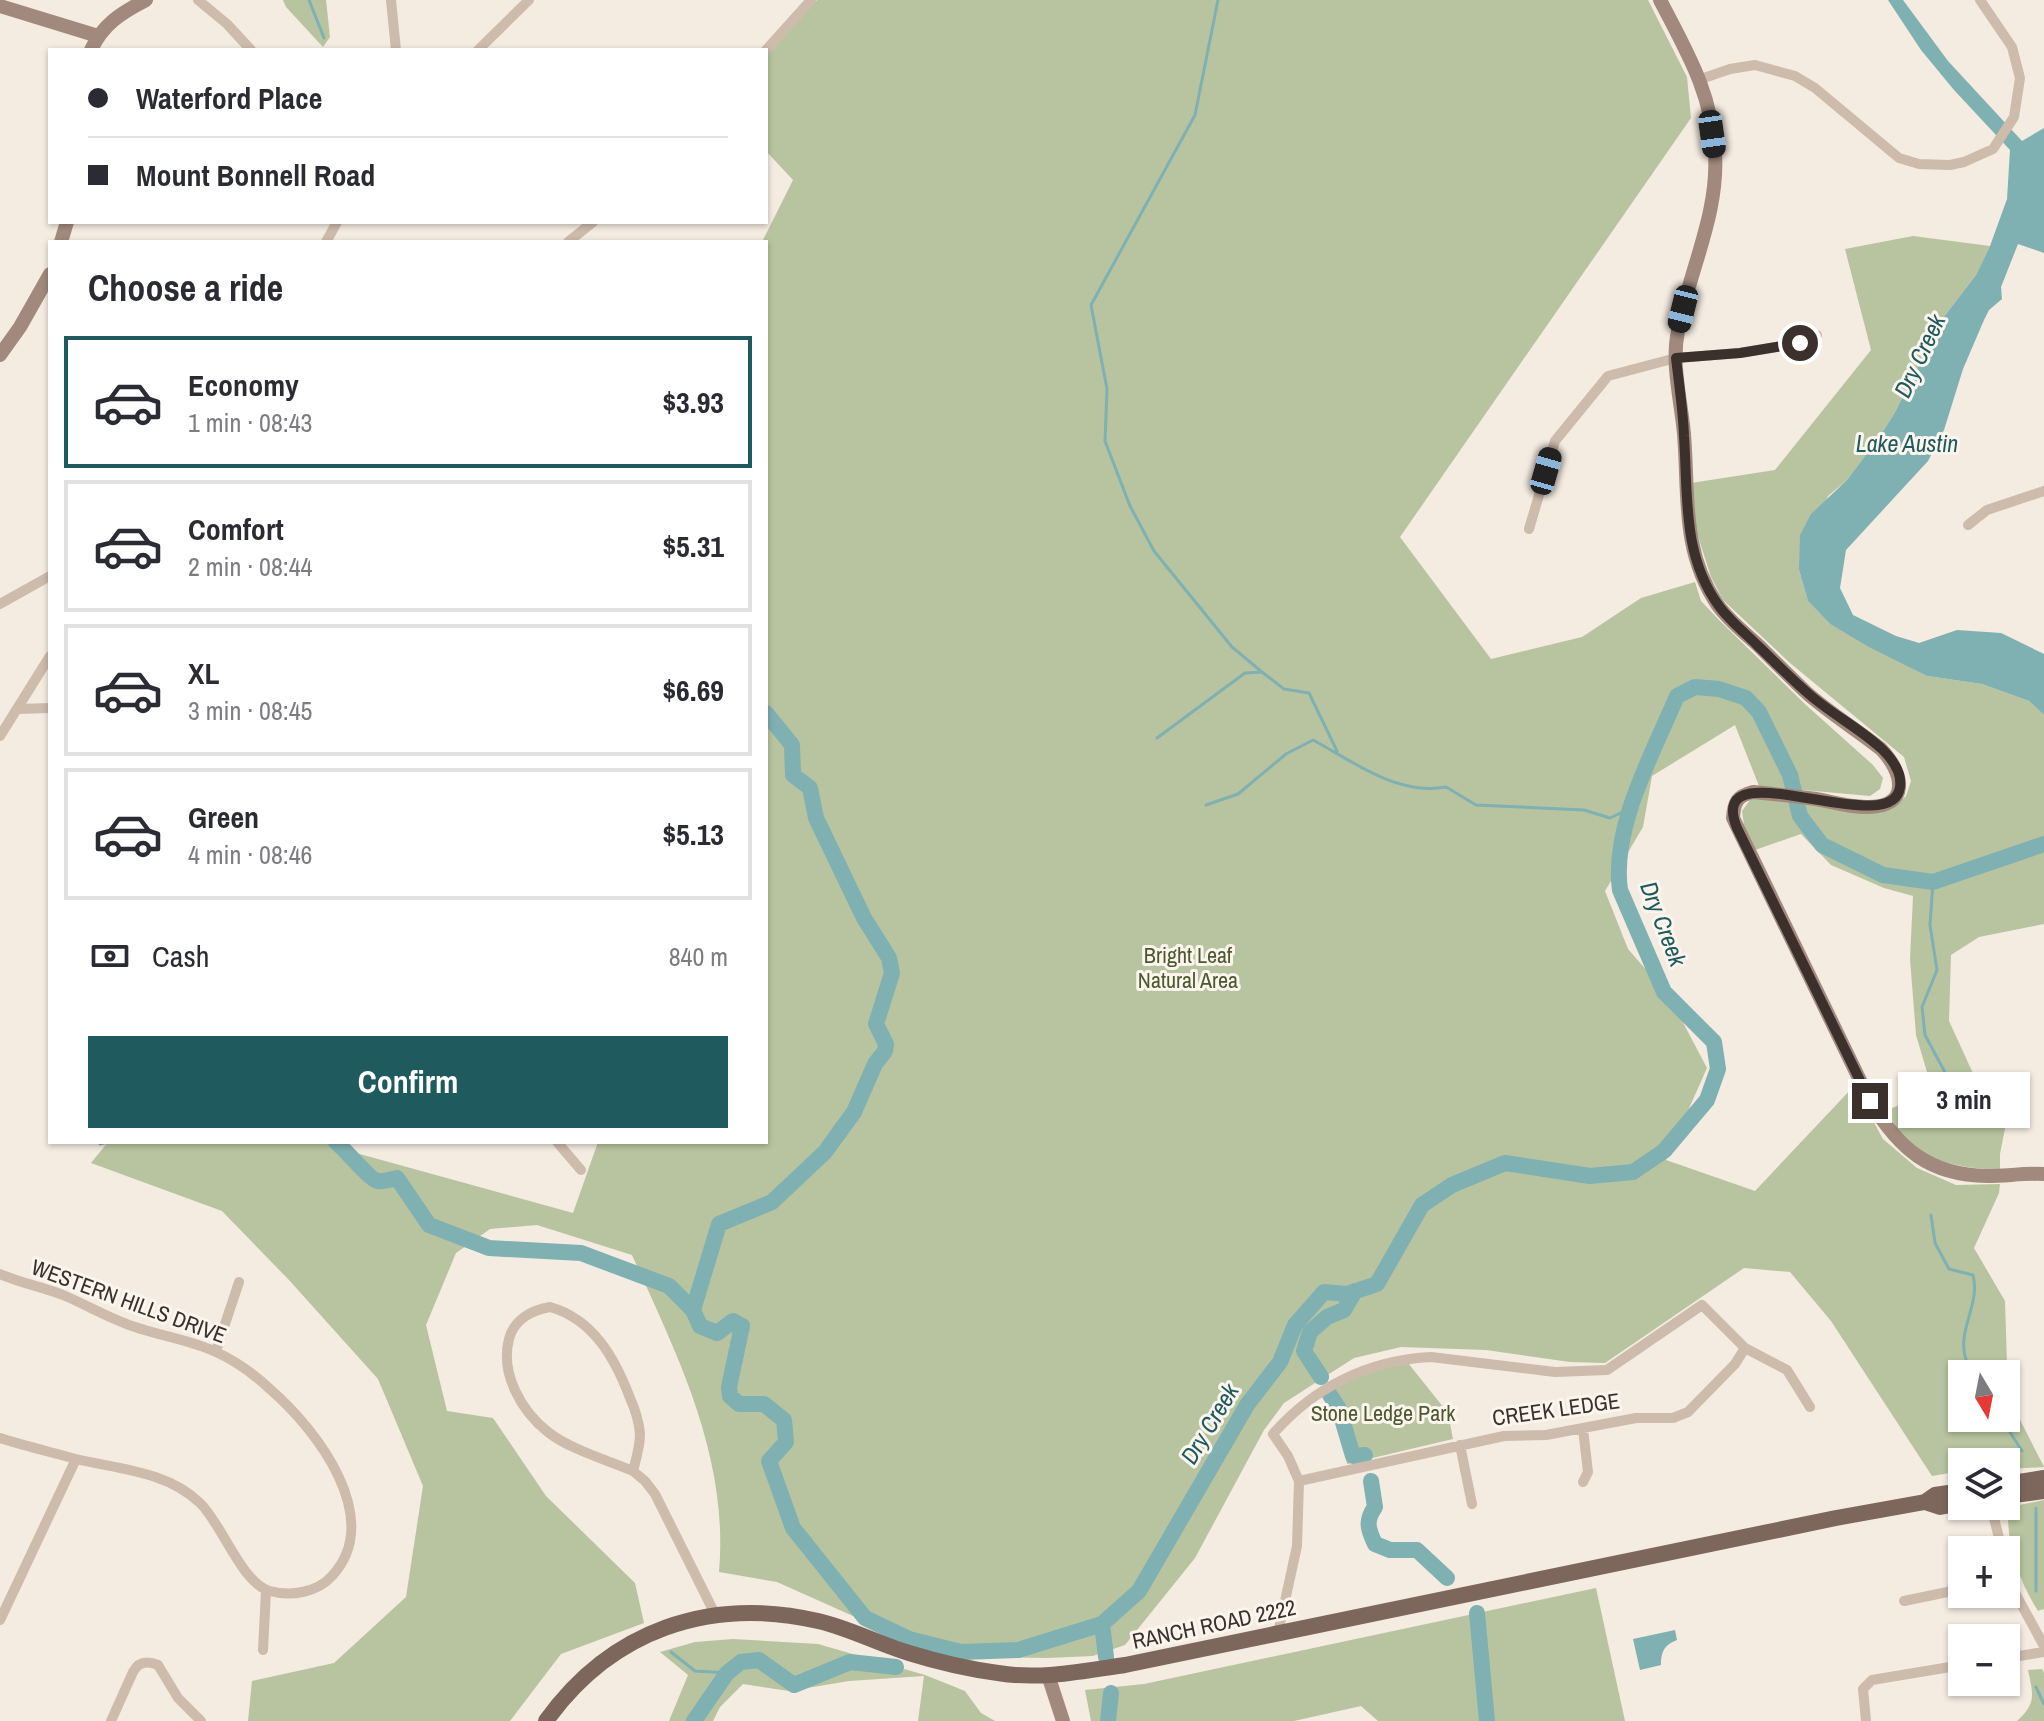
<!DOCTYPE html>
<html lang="en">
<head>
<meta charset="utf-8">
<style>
  :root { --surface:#fff; --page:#f7f7f7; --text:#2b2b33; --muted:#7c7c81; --line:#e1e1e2; --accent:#1f5a5e }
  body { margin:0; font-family:"Archivo Narrow",sans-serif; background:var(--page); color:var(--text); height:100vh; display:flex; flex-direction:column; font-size:30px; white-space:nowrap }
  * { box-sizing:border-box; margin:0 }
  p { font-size:26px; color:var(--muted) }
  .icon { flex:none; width:44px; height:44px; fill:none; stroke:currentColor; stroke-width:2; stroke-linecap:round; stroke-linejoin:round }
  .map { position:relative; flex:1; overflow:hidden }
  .sheet { position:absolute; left:48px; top:240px; width:720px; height:904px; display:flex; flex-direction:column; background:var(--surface); border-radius:0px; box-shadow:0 2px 6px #0004 }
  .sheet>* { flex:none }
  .guide { position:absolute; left:48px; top:48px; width:720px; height:176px; border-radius:0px; box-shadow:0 2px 6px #0004; display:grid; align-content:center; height:176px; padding:0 40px; background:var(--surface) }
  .needle { width:52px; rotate:170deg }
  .tools { position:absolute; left:1948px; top:1360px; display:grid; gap:16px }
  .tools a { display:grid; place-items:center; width:72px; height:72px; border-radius:0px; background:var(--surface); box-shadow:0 2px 6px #0004; font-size:40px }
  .end { position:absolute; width:36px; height:36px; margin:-18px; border:10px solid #3b302b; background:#fff; box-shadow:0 0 0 4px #fff }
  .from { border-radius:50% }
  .bubble { position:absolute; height:56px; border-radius:0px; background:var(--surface); box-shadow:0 2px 6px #0004; font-size:26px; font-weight:700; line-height:56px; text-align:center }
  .car { position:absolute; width:24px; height:48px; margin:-24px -12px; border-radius:10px; box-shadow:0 0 6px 2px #0007; background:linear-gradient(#222 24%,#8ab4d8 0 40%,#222 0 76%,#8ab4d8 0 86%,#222 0) }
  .guide b { display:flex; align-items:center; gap:28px; height:76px; font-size:30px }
  .guide b+b { border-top:2px solid var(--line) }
  .guide i { width:20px; height:20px; background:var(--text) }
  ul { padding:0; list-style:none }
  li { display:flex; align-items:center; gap:24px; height:132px; margin:0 16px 12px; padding:0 24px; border:4px solid var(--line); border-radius:0px }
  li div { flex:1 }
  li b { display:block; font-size:30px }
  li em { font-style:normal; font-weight:700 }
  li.active { border-color:var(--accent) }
  li>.icon { width:72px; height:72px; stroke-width:1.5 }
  h2 { padding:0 40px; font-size:36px; line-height:96px }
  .pay { display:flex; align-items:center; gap:20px; height:88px; padding:0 40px; font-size:30px }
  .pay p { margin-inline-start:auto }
  .action { display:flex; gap:16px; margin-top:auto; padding:16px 40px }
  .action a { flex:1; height:92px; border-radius:0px; background:var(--accent); color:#fff; font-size:32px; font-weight:700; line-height:92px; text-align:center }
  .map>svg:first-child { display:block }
</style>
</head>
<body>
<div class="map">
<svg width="2044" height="1721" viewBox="0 0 2044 1721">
  <rect width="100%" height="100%" fill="#f4ebe1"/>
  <path fill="#b8c4a0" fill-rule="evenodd" d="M283 0H326L330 37 323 47 286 7Z
    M817 0H1648L1687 77 1691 118 1400 537 1491 659 1582 637 1641 598 1695 582 1701 601 1720 621 1806 705 1873 765 1883 778 1880 789 1870 796 1759 786 1735 725 1652 776 1643 827 1605 891 1628 949 1669 996 1707 1068 1666 1160 1755 1191 1854 1086 1883 1139 1917 1168 1956 1185 2000 1184 1999 1193 1974 1248 2005 1301 2007 1365 2013 1406 2044 1467 2006 1469V1462H1962V1471L1932 1476 1831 1321 1790 1272 1744 1268 1605 1363 1570 1362 1486 1350 1401 1347 1354 1358 1284 1403 1264 1430 1195 1558 1125 1645 1093 1656 1047 1658 991 1657 929 1645 853 1616 777 1582 719 1572C729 1457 678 1357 632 1255L537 1225 490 1229 456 1253 426 1325 447 1411 493 1418 546 1496 635 1583 644 1623 561 1654 510 1721H248L252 1681 334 1663 406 1597 423 1486 378 1379 289 1280 222 1211 91 1163 108 1142H334L338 1148 573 1213 598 1142H766V242H762L793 180 766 151V57ZM1962 1374H2006V1418H1962Z
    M1913 236 1990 246 1976 275 1943 318 1894 414 1880 436 1847 480 1828 496 1799 570 1808 601 1830 624 1927 676 1982 684 2029 701 2044 715V924L1979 937 1951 955 1949 1021 1977 1082 2011 1098 2000 1154V1170C1950 1167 1909 1160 1887 1110L1933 1092 1916 1035 1910 959 1913 896 1884 888 1831 865 1801 834 1755 850 1744 825 1742 811 1750 800 1762 797 1869 813 1890 810 1906 796 1911 781 1904 757 1790 663 1723 600 1711 577 1696 530 1691 483 1775 470 1871 350 1845 249Z
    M1408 1363 1448 1413 1453 1439 1347 1464 1333 1387 1366 1373Z
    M2044 1500V1609L2038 1611C2019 1581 2007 1546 2008 1511L2014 1506Z
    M1596 1588 1625 1721H1378L1361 1706 1294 1721H1091L1085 1690 1144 1684Z
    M733 1639 818 1644 925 1675 965 1691 981 1713 995 1721H918L924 1676 849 1681 789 1691 743 1684 720 1707 713 1721H669L688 1675 660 1652 695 1642Z
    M2042 1669 2044 1673V1721H2017C2037 1703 2033 1694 2028 1670Z"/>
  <path fill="#7fb0b2" d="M1888 0H1903L1948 61 2022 141 2044 128V253L2018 244 2001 287 2002 299 1989 310 1984 320 1963 369 1944 430 1928 461 1846 550 1840 588 1853 615 1896 636 1919 643 1957 630 2001 633 2044 654V715L2029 701 1982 684 1927 676 1869 647 1830 624 1808 601 1799 570 1800 535 1811 514 1847 480 1880 436 1894 414 1943 318 1976 275 1990 246 2007 199 2010 150 1954 90 1921 50Z
    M1675 1630 1677 1640C1664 1645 1661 1652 1661 1665L1640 1670 1633 1639Z"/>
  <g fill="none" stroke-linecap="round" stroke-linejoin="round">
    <path stroke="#7fb0b2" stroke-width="3" d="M309 0 324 38
      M1218 0 1195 115 1091 305 1107 389 1105 441 1130 506 1154 551 1232 647 1262 672
      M1157 738 1245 673 1262 672 1284 689 1309 693 1337 751
      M1206 805 1238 794 1286 754 1313 740C1354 762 1397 796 1446 787L1476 805 1584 810 1610 818 1629 809
      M1933 882 1930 925 1937 970 1922 1007 1925 1035 1963 1106
      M100 1144 108 1142
      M1931 1215 1935 1243 1949 1269 1973 1275C1982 1310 1948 1336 1973 1374
      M2001 1418 2022 1451
      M2036 1508V1591
      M671 1652 695 1671 727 1673
      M2036 1687 2044 1704"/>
    <path stroke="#7fb0b2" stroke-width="16" d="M336 1142C346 1150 370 1180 378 1181 384 1182 392 1179 397 1178L429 1225 489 1248 581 1253 669 1286 693 1310 700 1326 717 1333 733 1321 742 1326 729 1387 730 1396 739 1404H764L784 1420 786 1442 769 1461 793 1528 865 1618 909 1639 961 1652 1018 1650 1102 1624 1139 1591 1247 1405 1280 1362 1295 1325 1324 1292 1347 1294 1377 1284 1422 1205 1452 1185 1505 1163 1590 1176 1633 1172 1664 1151 1707 1100 1718 1069 1714 1042 1664 992 1620 890C1611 828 1653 753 1677 696L1695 687 1719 689 1746 698 1759 712 1790 775 1800 816 1822 845 1883 875 1933 882 2044 844
      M693 1310 719 1224 772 1202 825 1152 854 1112 875 1064 885 1051 886 1044 876 1024 892 973 889 958 864 918 816 818 810 788 793 775 792 745 766 713
      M1321 1377 1304 1351 1310 1332 1327 1317 1344 1310 1355 1291
      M1330 1395 1339 1409 1353 1456 1365 1455
      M1371 1481 1375 1507C1365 1521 1368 1529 1375 1544L1390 1550H1417L1447 1578
      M1477 1613 1487 1721
      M1102 1624 1106 1657
      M694 1721 727 1673 741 1662 759 1660 794 1685 850 1662 896 1667
      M1108 1721 1111 1693"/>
    <path stroke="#cdbbac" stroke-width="10" d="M198 0 227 24 251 50
      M391 0 396 50
      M478 50 529 0
      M766 50 811 0
      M1701 79 1730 69 1755 65 1795 76 1815 88 1899 158 1919 164 1950 165 1964 162 1993 149 2014 117 2020 78 2012 47 1980 0
      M326 242 337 222
      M568 242 593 222
      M1968 525 1987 510 2044 491
      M1529 529 1555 441 1608 376 1676 358 1740 353 1800 343 1817 335
      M0 604 50 576
      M18 709 50 708
      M0 736 50 656
      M557 1142 581 1170
      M0 1274C21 1283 42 1287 63 1295 87 1305 110 1319 135 1327 161 1336 191 1340 216 1352 236 1361 255 1375 271 1390 317 1430 385 1519 332 1576 318 1592 291 1597 270 1591 242 1584 222 1524 200 1503 167 1471 118 1469 76 1459 51 1452 25 1446 0 1438
      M550 1307C593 1319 615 1358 630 1398 635 1409 639 1421 640 1434 640 1447 636 1459 633 1471 607 1460 569 1449 548 1432 521 1411 500 1373 509 1339 514 1320 531 1310 550 1307Z
      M216 1351 239 1282
      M1460 1445 1472 1504
      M633 1471 645 1481 655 1494 715 1614
      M1299 1481 1504 1436 1546 1435 1636 1418H1673L1688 1412 1735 1364 1745 1348
      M1583 1482 1588 1472 1583 1429
      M1982 1506 1994 1518 2002 1550
      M2006 1568 2014 1591 2044 1646
      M1904 1601 1962 1589
      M0 1620 76 1459
      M1278 1633 1297 1546 1299 1481 1288 1456 1273 1434C1314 1387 1369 1360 1431 1357L1555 1372 1607 1370 1702 1305 1745 1348 1787 1370 1810 1407
      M263 1650 266 1591
      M2006 1658 2044 1652
      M111 1721 133 1672C139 1661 148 1661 158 1665L178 1698 201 1721
      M1866 1721 1863 1689 1872 1680 1962 1665"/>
    <path stroke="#a18a7d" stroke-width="14" d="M1660 0C1687 52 1712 93 1715 153 1719 214 1689 271 1678 331 1671 364 1681 400 1684 434 1689 494 1681 550 1717 604 1728 620 1746 634 1760 647 1776 663 1792 679 1808 694 1831 714 1857 730 1881 749 1904 773 1911 808 1866 807 1849 807 1832 802 1816 799 1795 796 1774 794 1753 792 1737 796 1734 802 1733 818L1870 1101C1899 1149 1929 1175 1987 1176 2006 1176 2025 1173 2044 1174
      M0 6 98 36
      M91 50C103 24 121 13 146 0
      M61 242 67 222
      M0 355 20 327 50 274
      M1048 1675 1063 1721"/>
    <path stroke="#7d675c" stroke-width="16" d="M2006 1484 2044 1478
      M2006 1496 2044 1491
      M1925 1502 1940 1507 1962 1503
      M546 1721C611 1630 710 1596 818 1621 849 1628 879 1644 909 1653 938 1662 968 1669 998 1673 1040 1680 1084 1671 1125 1665L1836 1518 1925 1502 1935 1495 1962 1491"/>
  </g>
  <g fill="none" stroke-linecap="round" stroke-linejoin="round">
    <path stroke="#3b302b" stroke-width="10" d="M1800 343 1740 353 1676 358C1679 384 1683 410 1684 436 1688 494 1682 556 1719 606 1729 620 1745 633 1757 645 1775 662 1792 680 1810 695 1833 715 1861 729 1883 750 1892 759 1902 773 1900 787 1893 844 1703 744 1737 828L1870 1101"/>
  </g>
  <g text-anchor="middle" stroke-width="6" stroke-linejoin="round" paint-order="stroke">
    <g font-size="22" fill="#4a5a2e" stroke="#fbf5ee">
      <text x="1188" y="963">Bright Leaf<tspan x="1188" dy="25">Natural Area</tspan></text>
      <text x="1383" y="1421">Stone Ledge Park</text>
    </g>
    <g font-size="22" fill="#3b302b" stroke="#fbf5ee">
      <text transform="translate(129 1301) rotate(20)" y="8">WESTERN HILLS DRIVE</text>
      <text transform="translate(1556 1409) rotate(-8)" y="8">CREEK LEDGE</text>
      <text transform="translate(1214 1624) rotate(-12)" y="8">RANCH ROAD 2222</text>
    </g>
    <g font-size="24" font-style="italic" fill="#1f5a5e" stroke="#fbf5ee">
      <text transform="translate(1920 356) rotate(-65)" y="8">Dry Creek</text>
      <text x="1907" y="452">Lake Austin</text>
      <text transform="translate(1663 924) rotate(69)" y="8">Dry Creek</text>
      <text transform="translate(1210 1424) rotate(-59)" y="8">Dry Creek</text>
    </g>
  </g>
</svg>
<div class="tools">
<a><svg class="needle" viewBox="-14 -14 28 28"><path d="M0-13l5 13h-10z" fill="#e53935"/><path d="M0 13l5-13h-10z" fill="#7c7c81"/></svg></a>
<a><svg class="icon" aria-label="layers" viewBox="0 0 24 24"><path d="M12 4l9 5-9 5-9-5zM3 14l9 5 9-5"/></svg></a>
<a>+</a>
<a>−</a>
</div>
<i class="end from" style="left:1800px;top:343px"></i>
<i class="end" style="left:1870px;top:1101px"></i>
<div class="bubble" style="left:1898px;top:1072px;width:132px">3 min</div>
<i class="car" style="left:1712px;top:134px;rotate:172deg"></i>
<i class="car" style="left:1683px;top:309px;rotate:194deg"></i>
<i class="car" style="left:1546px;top:471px;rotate:16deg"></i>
<div class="guide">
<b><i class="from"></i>Waterford Place</b>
<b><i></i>Mount Bonnell Road</b>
</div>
<section class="sheet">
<h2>Choose a ride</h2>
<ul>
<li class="active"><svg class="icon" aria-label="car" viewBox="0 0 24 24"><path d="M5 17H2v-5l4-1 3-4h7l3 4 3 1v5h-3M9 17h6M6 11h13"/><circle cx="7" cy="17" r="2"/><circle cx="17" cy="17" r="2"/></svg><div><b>Economy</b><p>1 min · 08:43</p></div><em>$3.93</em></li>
<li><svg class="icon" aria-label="car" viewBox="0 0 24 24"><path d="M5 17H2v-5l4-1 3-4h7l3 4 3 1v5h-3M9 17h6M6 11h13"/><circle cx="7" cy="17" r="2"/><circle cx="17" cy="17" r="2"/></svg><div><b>Comfort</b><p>2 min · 08:44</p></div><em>$5.31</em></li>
<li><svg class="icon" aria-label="car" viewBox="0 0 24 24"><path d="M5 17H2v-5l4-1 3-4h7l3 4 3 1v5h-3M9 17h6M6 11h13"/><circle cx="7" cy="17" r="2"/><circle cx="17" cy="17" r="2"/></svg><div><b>XL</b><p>3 min · 08:45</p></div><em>$6.69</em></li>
<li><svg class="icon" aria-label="car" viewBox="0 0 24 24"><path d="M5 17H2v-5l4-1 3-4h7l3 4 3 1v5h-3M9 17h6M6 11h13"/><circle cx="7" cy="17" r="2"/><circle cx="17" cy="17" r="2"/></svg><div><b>Green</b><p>4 min · 08:46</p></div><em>$5.13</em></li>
</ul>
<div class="pay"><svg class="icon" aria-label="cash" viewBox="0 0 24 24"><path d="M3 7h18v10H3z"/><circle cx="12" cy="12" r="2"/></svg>Cash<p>840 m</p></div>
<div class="action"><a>Confirm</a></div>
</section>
</div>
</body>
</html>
